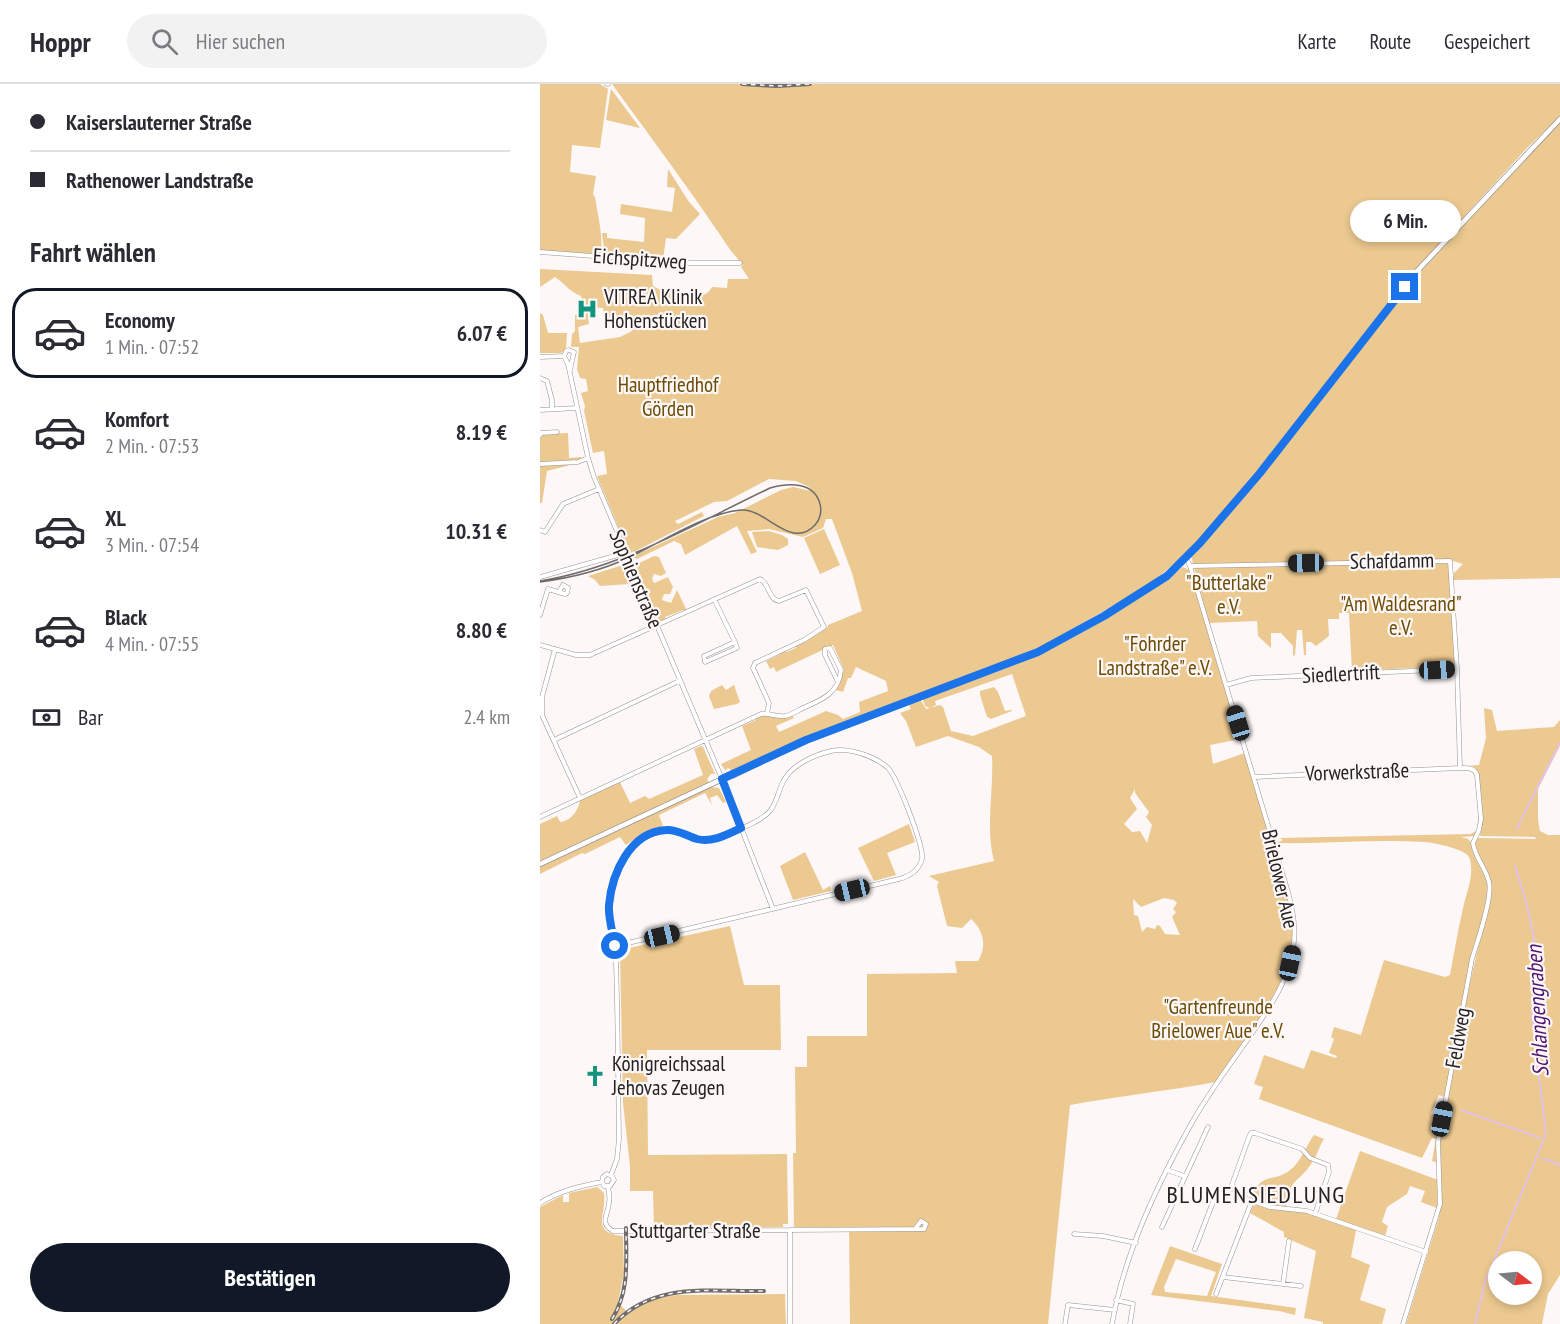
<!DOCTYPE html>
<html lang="de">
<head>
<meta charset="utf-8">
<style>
  :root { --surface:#fff; --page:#f2f2f3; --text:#2b2b33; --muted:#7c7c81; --line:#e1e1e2; --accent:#111827 }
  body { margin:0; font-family:"PT Sans Narrow",sans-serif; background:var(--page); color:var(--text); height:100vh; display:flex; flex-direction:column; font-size:22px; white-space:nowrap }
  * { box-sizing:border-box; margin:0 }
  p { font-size:20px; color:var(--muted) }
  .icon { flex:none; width:33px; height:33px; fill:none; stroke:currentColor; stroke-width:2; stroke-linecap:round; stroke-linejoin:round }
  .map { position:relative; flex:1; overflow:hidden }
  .panel { display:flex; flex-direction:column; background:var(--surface); width:540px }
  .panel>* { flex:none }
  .guide { display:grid; align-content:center; height:132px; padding:0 30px; background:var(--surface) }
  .needle { width:39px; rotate:106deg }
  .buttons { position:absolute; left:948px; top:1167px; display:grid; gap:12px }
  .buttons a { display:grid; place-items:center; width:54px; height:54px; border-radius:50%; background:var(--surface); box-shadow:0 3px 9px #0003; font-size:30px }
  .end { position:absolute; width:27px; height:27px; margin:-14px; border:8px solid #1a73e8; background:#fff; box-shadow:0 0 0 3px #fff }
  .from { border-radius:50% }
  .bubble { position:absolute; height:42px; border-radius:21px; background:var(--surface); box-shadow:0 3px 9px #0003; font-size:20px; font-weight:800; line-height:42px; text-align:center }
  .car { position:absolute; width:18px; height:36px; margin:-18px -9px; border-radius:8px; box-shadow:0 0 4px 2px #0007; background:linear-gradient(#222 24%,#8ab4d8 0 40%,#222 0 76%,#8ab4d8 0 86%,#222 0) }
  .guide b { display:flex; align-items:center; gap:21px; height:57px; font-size:22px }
  .guide b+b { border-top:2px solid var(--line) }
  .guide i { width:15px; height:15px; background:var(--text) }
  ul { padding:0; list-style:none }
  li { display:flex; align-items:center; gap:18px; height:90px; margin:0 12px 9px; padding:0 18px; border:3px solid transparent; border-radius:24px }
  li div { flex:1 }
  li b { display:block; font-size:22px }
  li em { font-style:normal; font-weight:800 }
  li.selected { border-color:var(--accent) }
  li>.icon { width:54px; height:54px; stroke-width:1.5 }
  h2 { padding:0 30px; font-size:27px; line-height:72px }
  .pay { display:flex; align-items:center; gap:15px; height:66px; padding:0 30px; font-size:22px }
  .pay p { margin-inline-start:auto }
  .action { display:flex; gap:12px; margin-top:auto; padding:12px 30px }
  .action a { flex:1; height:69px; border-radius:36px; background:var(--accent); color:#fff; font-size:24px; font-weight:800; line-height:69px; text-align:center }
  header { display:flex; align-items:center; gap:36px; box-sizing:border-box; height:84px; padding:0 30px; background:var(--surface); border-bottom:2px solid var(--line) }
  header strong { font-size:28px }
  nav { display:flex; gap:33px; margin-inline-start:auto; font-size:21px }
  .search { width:420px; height:54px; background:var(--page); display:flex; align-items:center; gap:15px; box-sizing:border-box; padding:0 21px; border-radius:33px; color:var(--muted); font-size:22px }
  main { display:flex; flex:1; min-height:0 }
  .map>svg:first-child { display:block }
</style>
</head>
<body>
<header>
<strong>Hoppr</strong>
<div class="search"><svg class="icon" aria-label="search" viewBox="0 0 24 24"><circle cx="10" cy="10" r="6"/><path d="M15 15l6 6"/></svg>Hier suchen</div>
<nav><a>Karte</a><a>Route</a><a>Gespeichert</a></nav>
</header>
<main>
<section class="panel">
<div class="guide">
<b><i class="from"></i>Kaiserslauterner Straße</b>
<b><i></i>Rathenower Landstraße</b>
</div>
<h2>Fahrt wählen</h2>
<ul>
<li class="selected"><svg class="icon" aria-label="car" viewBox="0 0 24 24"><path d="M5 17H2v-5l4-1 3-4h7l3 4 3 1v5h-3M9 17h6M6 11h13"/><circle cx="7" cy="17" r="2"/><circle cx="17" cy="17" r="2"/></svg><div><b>Economy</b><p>1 Min. · 07:52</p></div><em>6.07 €</em></li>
<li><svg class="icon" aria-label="car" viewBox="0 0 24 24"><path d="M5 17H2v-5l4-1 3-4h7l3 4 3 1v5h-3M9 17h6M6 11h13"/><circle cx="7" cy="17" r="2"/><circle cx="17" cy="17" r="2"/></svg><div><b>Komfort</b><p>2 Min. · 07:53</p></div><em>8.19 €</em></li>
<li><svg class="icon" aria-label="car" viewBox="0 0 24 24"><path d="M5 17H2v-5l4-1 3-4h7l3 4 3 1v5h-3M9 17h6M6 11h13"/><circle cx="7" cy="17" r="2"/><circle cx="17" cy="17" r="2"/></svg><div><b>XL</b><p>3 Min. · 07:54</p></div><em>10.31 €</em></li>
<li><svg class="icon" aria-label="car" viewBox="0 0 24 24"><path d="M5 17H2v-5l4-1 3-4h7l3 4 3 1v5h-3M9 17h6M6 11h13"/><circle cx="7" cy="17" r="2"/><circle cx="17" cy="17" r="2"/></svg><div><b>Black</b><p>4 Min. · 07:55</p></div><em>8.80 €</em></li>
</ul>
<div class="pay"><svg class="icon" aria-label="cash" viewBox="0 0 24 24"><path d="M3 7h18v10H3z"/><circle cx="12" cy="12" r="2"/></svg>Bar<p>2.4 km</p></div>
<div class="action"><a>Bestätigen</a></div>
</section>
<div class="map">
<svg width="1020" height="1240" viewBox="0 0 1020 1240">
  <rect width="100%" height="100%" fill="#fdf7f7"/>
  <path fill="#ecc990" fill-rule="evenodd" d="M0 0H60L68 5 60 64 32 61 30 88 56 92 53 110 55 113C58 132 63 151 61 170L58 171 0 167Z
    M72 0H197L237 2 279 0H1020V32L986 65 877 184 683 431 641 474 610 500 497 566 264 655 191 687 189 684 185 686 181 680 211 666 202 642 216 636 215 634 224 630 252 631 254 634 236 642 239 648 286 627 298 631 303 635 320 628 319 618 348 607 346 597 316 583 311 594H308L303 608 296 606 304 586 293 561 236 588 234 583 230 585 226 577 241 570V568L245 566 246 568 256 564 255 561 288 543V541L322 527 312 489 292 435H286L283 444 263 453 229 445 207 447 217 468 211 470 197 442 145 471 141 460 134 457 97 475 91 473 178 433 195 429 241 406 253 403 271 407 269 403 256 397 229 395 187 417 174 418 135 437 138 440 162 428 164 432 88 471 84 461 85 459 57 392 67 390 64 367 53 369 44 327 45 322 41 309 48 307 46 295 40 294 37 285 39 263H31L32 250 35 247V231H43L45 229 44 223 47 222H43L41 212C31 209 24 199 15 193L0 203V185L112 191 113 202C128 211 162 222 172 203L187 204 188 195H209L201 183 203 181 191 167C153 110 112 55 72 0ZM47 223 63 224 65 238 85 231 92 247 80 253 40 259 38 243 49 240Z
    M71 5 100 44 66 36Z
    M1020 38V494L913 496 914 489 923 480 910 476 916 579 914 582 812 587 809 529H799V535H788L789 552 776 562 771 558H766V571H764L762 546H757L755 571 753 572V562L741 549H731V564L718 552 717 537 669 539 651 472 686 432 881 187Z
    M128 85 149 118 160 130 136 155 126 154 123 176 70 172 64 165 62 149H67V154L104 158 105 134 80 130 81 120 132 128 135 104 127 103Z
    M0 229 3 231 8 249H27L26 265 21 269H0Z
    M28 349 29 374 41 373 42 378 7 387 2 419H0V350Z
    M284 445 300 481 280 490 264 454Z
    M229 447 242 451 248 455V461L238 466 217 463 212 448Z
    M114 472 119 473 126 489 121 492 114 490 112 495 114 499 128 493 133 503 130 510H124L122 516 131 519 137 506 147 527 145 528 143 526 125 533 126 536 120 539 98 488 97 480Z
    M83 481 91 499 89 500 60 502 55 496 48 492Z
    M643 483 649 486 700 655 670 661 673 680 705 669 746 808 753 839V853L744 895 725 928 676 998C627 1007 579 1012 530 1021L508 1240H310L309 1143H254L253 1069H256L255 983H267V952H327V890L417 889 415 877H438C447 862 444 847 431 835L422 844 407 842 397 802 399 798 389 792 454 777C445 743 454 707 452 672L439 663 408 652 376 663 366 637 360 629 371 625 369 621 265 660 193 695V693L273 655 380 615 386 625 400 621 403 623 411 647 433 652 486 632 472 590 395 617 396 621 390 624 385 622 383 616 384 613C430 597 479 582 522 559 564 537 605 512 643 483ZM595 705V709L609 728 606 733 612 741 607 759 600 747 592 748 584 740 597 725 590 714ZM624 814 634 816 637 819 633 825 636 828 632 833 640 851 625 850 620 842 617 841 615 845 607 843 602 848 598 832 594 831 593 815 601 823Z
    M182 601 186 606 194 601 200 618 197 620 174 625 169 612 171 607Z
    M454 603 458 608 465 627 471 626 472 627 451 635 447 633 440 611V607Z
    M944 624 952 626 957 647 1014 643 1020 636V662L998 705V736L1000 747 1008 751H1020V1191L1008 1210 1002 1240H866L899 1133C903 1109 896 1084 899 1060 911 975 933 889 951 805 951 795 938 772 934 760L938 754 996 755 995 753 940 752 942 730 938 689 935 684 927 682 939 681 946 654ZM958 1178H992V1210H958Z
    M161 662 163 663 175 690H171L167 695 169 699 0 777V740L17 732 20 738C31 737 39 726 40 716L80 698 90 719 105 712 109 715 163 691 154 665Z
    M171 703 179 704 186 718 183 719 177 711 170 714 172 721 165 709 119 731 123 742 105 748 86 761 80 753 45 770 42 769 0 790V783Z
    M369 740 375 758 347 769 356 791 334 797 318 764Z
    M936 747 935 752 921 753 928 755 932 759 935 773 947 796 949 804 940 847 931 875 905 1013 899 1011 891 1030 901 1034 896 1055 897 1079 892 1077 896 1055 892 1054 882 1074 719 1015 723 1003 714 1000 724 971 764 985 771 966 796 974 797 972 789 969 794 955 791 953 794 943 821 951 844 876 905 893 910 891C914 869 918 846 923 824 927 807 934 793 930 775 928 765 894 759 885 758 836 755 787 760 739 759L737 763 735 758 742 757V755L734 753 732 748 738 754 931 750Z
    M265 768 283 806 290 802 291 807 253 816 240 782Z
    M190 842 204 901H240L241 966H107L108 1071 247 1070 248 1140H243V1143L114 1144 113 1107H90V1082L83 1019 80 866Z
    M774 1051 784 1055C779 1062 778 1070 773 1077 761 1098 748 1094 746 1123L736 1122 710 1115C723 1085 733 1100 750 1086 761 1078 766 1062 774 1051Z
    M820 1067 898 1096 897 1124 881 1118 885 1107 870 1102 867 1110 847 1123 842 1138 848 1142 845 1152 796 1135Z
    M57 1103 64 1109C67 1131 49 1148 83 1152L84 1189 78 1218 88 1229 114 1215 137 1211 245 1210 246 1240H0V1123L23 1111V1118H29V1109Z
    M718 1120 737 1126 767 1129 816 1146 811 1173 830 1181 820 1216 846 1225 842 1240H783V1238L764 1234 776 1167 744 1153V1148L710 1129 713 1122Z
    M630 1162 682 1180 671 1212 756 1224 755 1231 739 1227 611 1211ZM636 1175 676 1188 667 1212 625 1208 624 1203Z"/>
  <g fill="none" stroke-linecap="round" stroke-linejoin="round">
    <path stroke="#e2bfff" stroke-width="1.5" d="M978 745 979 740 1020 659
      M921 1026 1000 1054
      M1003 1074 1020 1081
      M935 1240 945 1198 1006 1050 992 933 994 854 987 821 975 782"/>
    <defs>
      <path id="minor" d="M67 0H68
        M0 168 145 179H200
        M24 272 28 280 48 374 54 393 182 695 233 825
        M24 272 26 267 29 266 34 268 30 286
        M0 273 24 272
        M0 294 7 297 12 316V325
        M0 326 37 324
        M0 351 1 349 17 348
        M0 380 38 378 48 374
        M0 446 5 448 23 420 59 405
        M650 482 910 477 917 585 920 684
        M0 493 85 469
        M175 517 195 558 164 572 165 578 197 564 195 558
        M0 531 8 505 25 510 27 509 28 504 23 501 19 508
        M0 561 36 571H50L220 495C230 500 228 515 239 517L266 506 284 543 264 556 215 579 213 584 229 619 227 629
        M15 565 2 613V631L40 714
        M686 601 711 594 917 585
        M14 656 139 597
        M714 693 920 684C927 684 934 683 937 691L941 735 939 746 933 759C935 774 946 784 949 798 953 813 937 859 932 875L898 1058 900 1120 863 1240
        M0 733 221 630C229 629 237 633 245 632 251 631 257 627 263 624 282 616 299 609 301 586L290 564 285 565V571L298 598
        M627 1086 644 1092
        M71 1091 77 1075 79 1055C78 996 78 937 76 878 75 861 68 835 70 820 71 805 77 789 82 776 87 766 94 759 104 754 140 734 150 765 182 752 197 746 219 739 230 727 237 718 238 708 243 698 251 681 274 671 291 667 308 663 334 672 347 683 357 692 384 762 382 775 379 787 370 792 359 795L75 862
        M68 1103C69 1108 70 1114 69 1119 68 1131 59 1139 73 1147L250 1146V1240
        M689 1109 709 1053 711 1049H715L762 1065 770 1074 788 1081 789 1088 775 1130
        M0 1119C19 1107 40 1102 62 1098L64 1102H70L74 1096 72 1092 67 1090 63 1093 62 1098
        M622 1143 668 1043
        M250 1146 384 1145 386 1140 381 1137 375 1145
        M534 1150 563 1152 596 1159
        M655 1165 678 1105 730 1123 767 1127 886 1168
        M683 1193 761 1202
        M743 1200 749 1157
        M676 1210 712 1117
        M576 1216 593 1220 590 1240
        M525 1240 528 1221 575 1226
        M572 1240C584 1171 616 1103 650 1042 667 1011 688 983 708 955 729 924 751 895 754 857 756 841 752 824 748 808L650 482 646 474"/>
      <path id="major" d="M0 780 266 656 498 568 564 532 628 492 670 448 720 389 878 186 1020 35"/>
    </defs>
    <use href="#minor" stroke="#979292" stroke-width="5"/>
    <use href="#major" stroke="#979292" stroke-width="6"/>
    <use href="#minor" stroke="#fff" stroke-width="4"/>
    <use href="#major" stroke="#fff" stroke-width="4.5"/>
    <path stroke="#6f6c6c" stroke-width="1.5" d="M0 497C82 484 156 439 230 404 248 399 274 397 280 420 282 427 280 436 275 441 251 467 226 424 201 426 165 429 120 459 88 474 60 487 30 494 0 498"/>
    <defs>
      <path id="rail" d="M202 0 237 2 270 0
        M72 1235C90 1207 86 1176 86 1144
        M74 1240C115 1197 170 1208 224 1207"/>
    </defs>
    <use href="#rail" stroke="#6f6c6c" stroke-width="4"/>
    <use href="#rail" stroke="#fdf7f7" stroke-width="1.5" stroke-dasharray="4.5" stroke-linecap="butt"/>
  </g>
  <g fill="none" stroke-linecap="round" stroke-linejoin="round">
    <path stroke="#1a73e8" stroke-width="8" d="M75 862C73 849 68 834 69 821 72 789 90 748 126 746 137 745 147 752 157 755 172 759 188 750 201 744L182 695 266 656 498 568 564 532 627 492 660 459 720 389 865 203"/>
  </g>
  <defs>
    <symbol id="hospital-bare" viewBox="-9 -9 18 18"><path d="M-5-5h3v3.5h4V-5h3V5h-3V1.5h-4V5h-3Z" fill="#13947e" stroke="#fdf7f7" stroke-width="2.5" paint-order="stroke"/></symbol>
    <symbol id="church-bare" viewBox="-9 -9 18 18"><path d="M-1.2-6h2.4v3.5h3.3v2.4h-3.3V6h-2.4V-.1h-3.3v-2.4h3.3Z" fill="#13947e" stroke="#fdf7f7" stroke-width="2.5" paint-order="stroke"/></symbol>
  </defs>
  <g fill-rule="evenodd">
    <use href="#hospital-bare" x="32" y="210" width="30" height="30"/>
    <use href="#church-bare" x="40" y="977" width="30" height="30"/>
  </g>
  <g text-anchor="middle" stroke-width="4.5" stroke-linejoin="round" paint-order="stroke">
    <g font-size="21" fill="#242222" stroke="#fdf7f7">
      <text transform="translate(100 175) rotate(4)" y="7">Eichspitzweg</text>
      <text transform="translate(852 477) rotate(-1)" y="7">Schafdamm</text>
      <text transform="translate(96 495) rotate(67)" y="7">Sophienstraße</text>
      <text transform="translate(801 590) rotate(-3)" y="7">Siedlertrift</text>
      <text transform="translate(817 688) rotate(-2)" y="7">Vorwerkstraße</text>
      <text transform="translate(740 795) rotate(77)" y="7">Brielower Aue</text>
      <text transform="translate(918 954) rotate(-80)" y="7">Feldweg</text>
      <text x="155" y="1154">Stuttgarter Straße</text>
    </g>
    <g font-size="21" fill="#242222" stroke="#fdf7f7" text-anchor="start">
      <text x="64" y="220">VITREA Klinik<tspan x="64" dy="24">Hohenstücken</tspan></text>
      <text x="72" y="987">Königreichssaal<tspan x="72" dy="24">Jehovas Zeugen</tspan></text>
    </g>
    <g font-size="21" fill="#6c4b04" stroke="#fdf7f7">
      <text x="128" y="308">Hauptfriedhof<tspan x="128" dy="24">Görden</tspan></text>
      <text x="689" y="506">"Butterlake"<tspan x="689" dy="24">e.V.</tspan></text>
      <text x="861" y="527">"Am Waldesrand"<tspan x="861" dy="24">e.V.</tspan></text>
      <text x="615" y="567">"Fohrder<tspan x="615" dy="24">Landstraße" e.V.</tspan></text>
      <text x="678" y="930">"Gartenfreunde<tspan x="678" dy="24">Brielower Aue" e.V.</tspan></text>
    </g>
    <g font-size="22" font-style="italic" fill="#4d136f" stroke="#fdf7f7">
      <text transform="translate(997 927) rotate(-93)" y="8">Schlangengraben</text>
    </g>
    <g font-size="24" letter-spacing="1.5" fill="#242222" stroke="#fdf7f7">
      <text x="716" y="1119">BLUMENSIEDLUNG</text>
    </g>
  </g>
</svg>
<div class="buttons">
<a><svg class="needle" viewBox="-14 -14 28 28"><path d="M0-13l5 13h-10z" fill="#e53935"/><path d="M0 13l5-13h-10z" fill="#7c7c81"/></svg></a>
</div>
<i class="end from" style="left:75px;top:862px"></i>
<i class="end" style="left:865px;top:203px"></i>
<div class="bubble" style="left:810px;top:116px;width:111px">6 Min.</div>
<i class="car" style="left:766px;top:479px;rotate:269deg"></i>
<i class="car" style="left:897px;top:586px;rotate:87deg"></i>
<i class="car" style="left:698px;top:639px;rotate:343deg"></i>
<i class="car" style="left:312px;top:806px;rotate:257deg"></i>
<i class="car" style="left:122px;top:852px;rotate:77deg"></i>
<i class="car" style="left:750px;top:879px;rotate:12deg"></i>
<i class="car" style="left:902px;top:1035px;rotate:11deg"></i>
</div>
</main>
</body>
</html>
